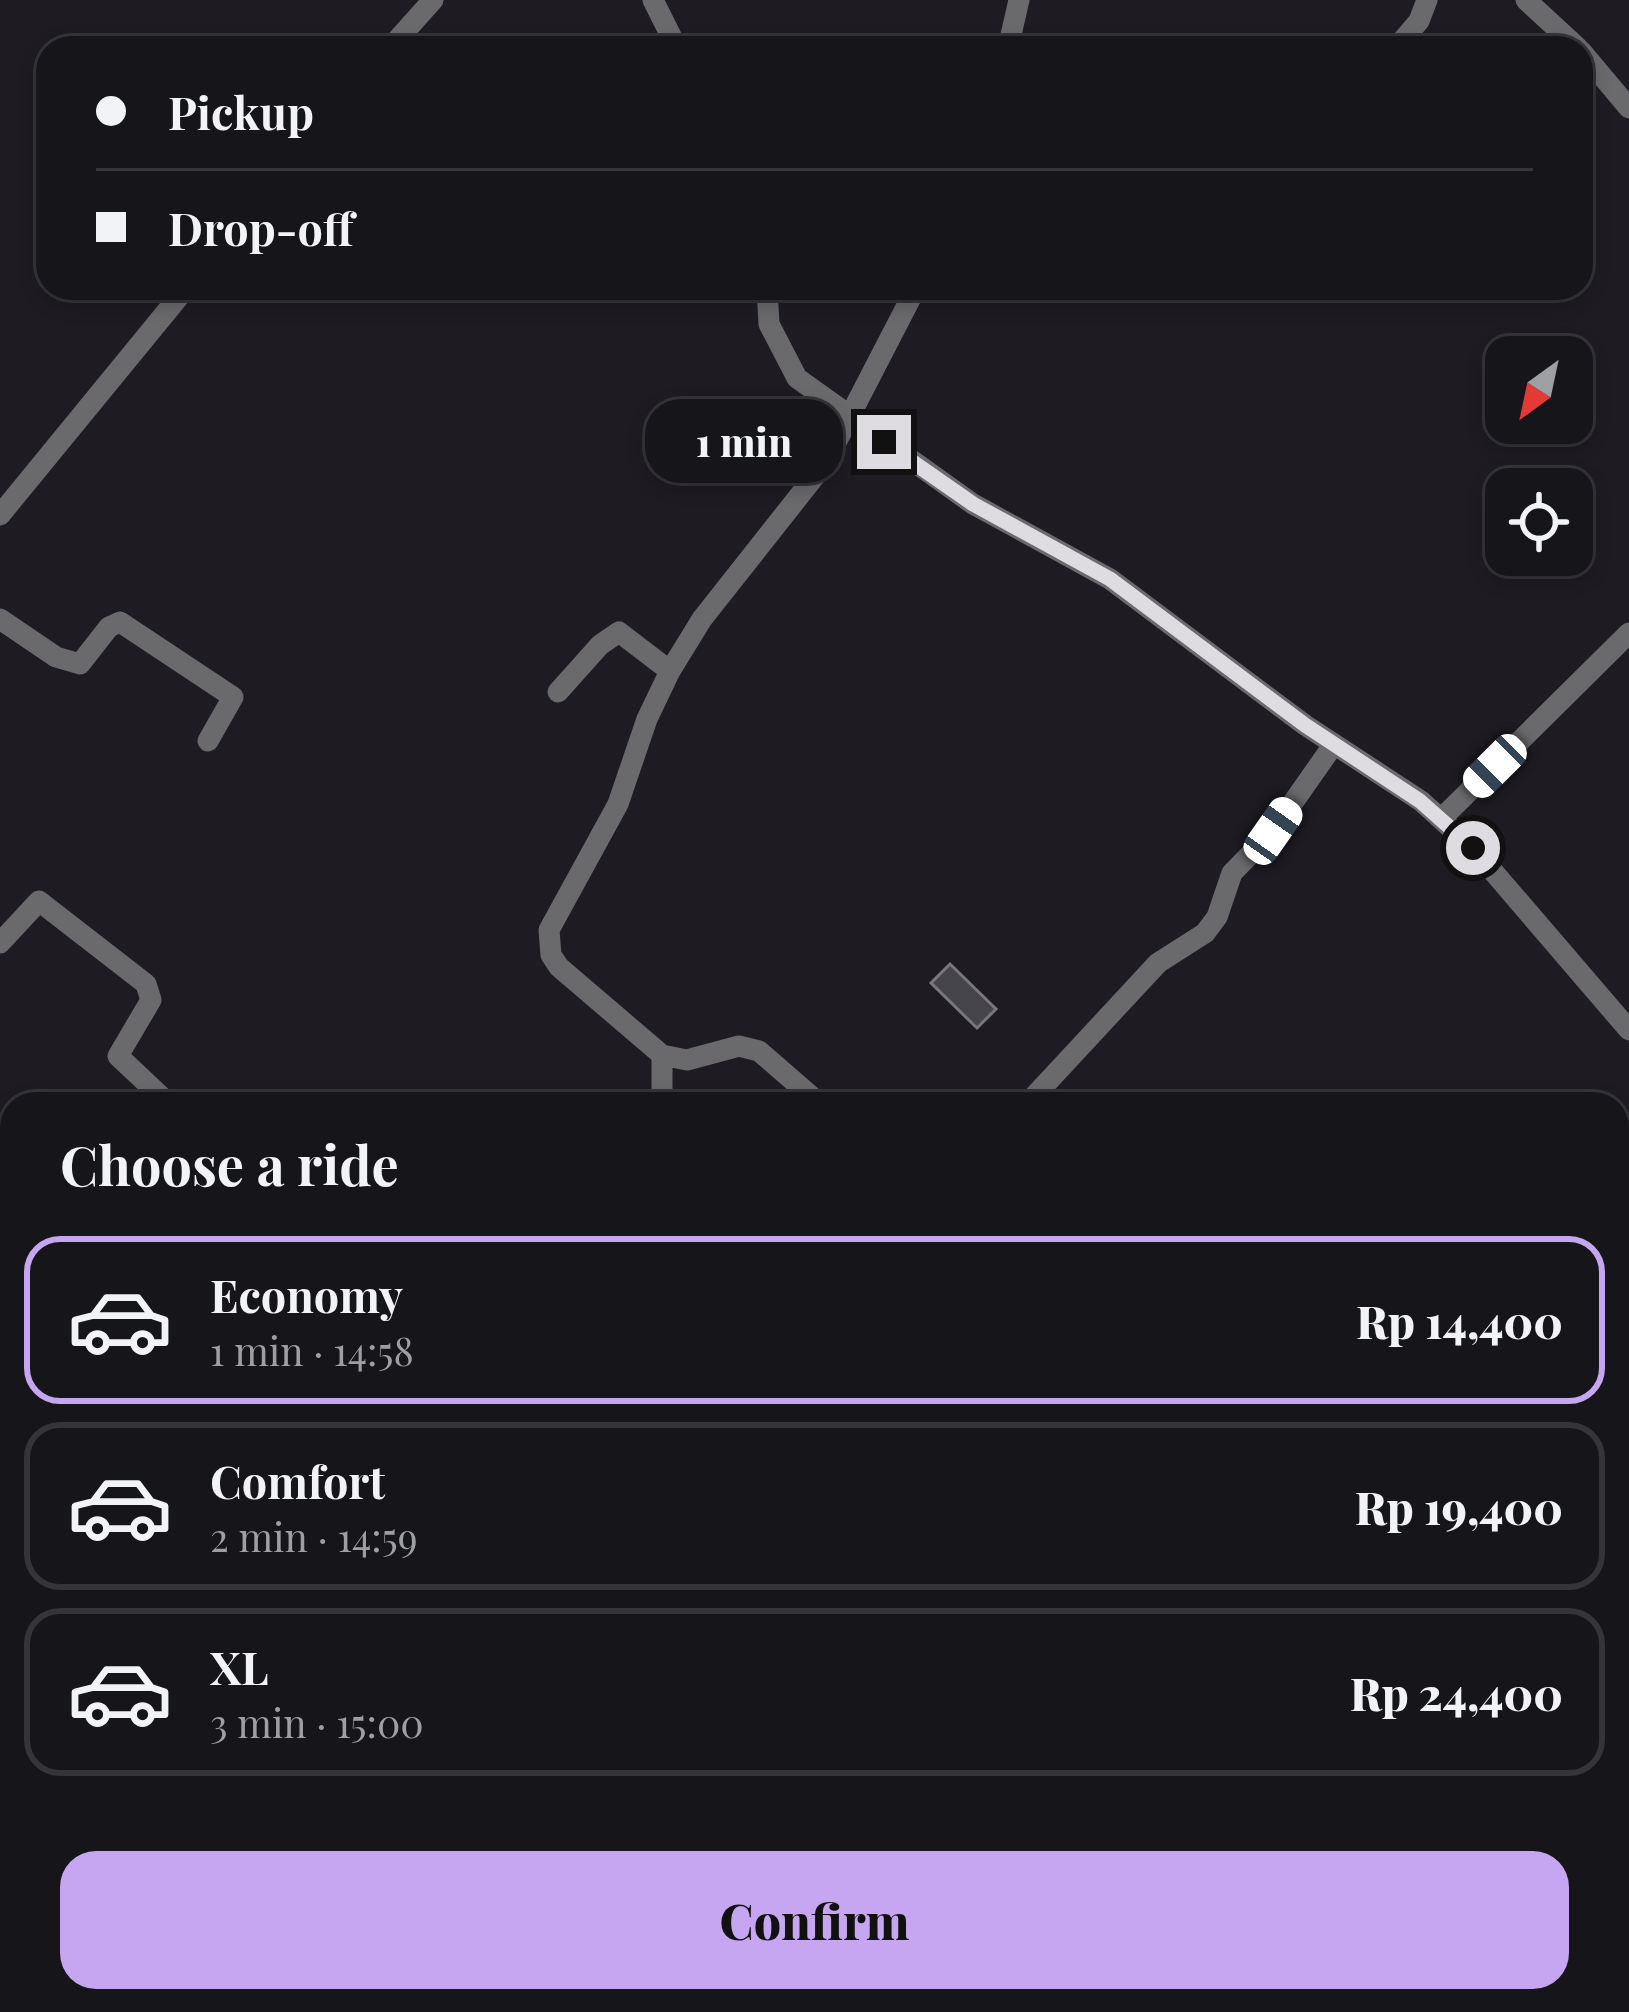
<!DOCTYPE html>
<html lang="en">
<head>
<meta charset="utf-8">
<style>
  :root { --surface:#16151a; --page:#232227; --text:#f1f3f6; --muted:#9e9fa2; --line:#353439; --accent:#c6a6f0 }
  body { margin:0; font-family:"Playfair Display",serif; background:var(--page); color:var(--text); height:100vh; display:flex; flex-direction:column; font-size:45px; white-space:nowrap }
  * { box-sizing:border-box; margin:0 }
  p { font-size:39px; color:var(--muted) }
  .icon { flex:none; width:66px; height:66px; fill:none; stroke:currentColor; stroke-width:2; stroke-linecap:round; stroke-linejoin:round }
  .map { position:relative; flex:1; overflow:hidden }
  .details { position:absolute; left:0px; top:1092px; width:1629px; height:921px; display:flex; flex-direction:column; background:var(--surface); border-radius:36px 36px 0 0; box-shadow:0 6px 18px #0003,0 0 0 3px var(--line) }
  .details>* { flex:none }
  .banner { position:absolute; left:36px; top:36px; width:1557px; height:264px; border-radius:36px; box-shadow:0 6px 18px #0003,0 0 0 3px var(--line); display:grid; align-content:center; height:264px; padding:0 60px; background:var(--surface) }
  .needle { width:78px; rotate:213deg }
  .buttons { position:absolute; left:1485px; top:336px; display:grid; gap:24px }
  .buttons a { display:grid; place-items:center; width:108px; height:108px; border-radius:24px; background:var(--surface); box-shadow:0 6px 18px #0003,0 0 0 3px var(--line); font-size:60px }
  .end { position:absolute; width:54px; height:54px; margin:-27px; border:15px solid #dedce1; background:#111; box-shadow:0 0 0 6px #111 }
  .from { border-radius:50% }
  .bubble { position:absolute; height:84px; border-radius:36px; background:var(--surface); box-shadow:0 6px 18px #0003,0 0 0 3px var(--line); font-size:39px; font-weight:800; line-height:84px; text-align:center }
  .car { position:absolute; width:36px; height:72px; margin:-36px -18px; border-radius:15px; box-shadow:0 0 9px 3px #0007; background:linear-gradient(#fff 24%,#345 0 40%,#fff 0 76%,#345 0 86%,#fff 0) }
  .banner b { display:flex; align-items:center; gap:42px; height:114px; font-size:45px }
  .banner b+b { border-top:3px solid var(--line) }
  .banner i { width:30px; height:30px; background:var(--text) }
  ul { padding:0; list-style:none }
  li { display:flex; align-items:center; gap:36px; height:168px; margin:0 24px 18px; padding:0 36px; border:6px solid var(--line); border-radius:36px }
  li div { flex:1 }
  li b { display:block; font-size:45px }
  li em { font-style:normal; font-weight:800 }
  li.on { border-color:var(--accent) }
  li>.icon { width:108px; height:108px; stroke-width:1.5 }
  h2 { padding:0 60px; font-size:54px; line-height:144px }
  .primary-button { display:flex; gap:24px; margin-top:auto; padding:24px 60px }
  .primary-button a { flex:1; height:138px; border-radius:36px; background:var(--accent); color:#111; font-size:48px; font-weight:800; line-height:138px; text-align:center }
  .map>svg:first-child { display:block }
</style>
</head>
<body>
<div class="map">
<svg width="1629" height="2012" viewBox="0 0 1629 2012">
  <rect width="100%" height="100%" fill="#1e1c22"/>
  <path fill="#46444b" stroke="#79767e" stroke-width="3" d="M950 964 996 1009 977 1028 931 983Z"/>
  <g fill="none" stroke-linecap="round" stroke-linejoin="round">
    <path stroke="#6a696c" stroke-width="21" d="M653 0 677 48
      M1526 0 1578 48
      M390 48 433 0
      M1008 48 1019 0
      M1396 48 1419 21 1427 0
      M1581 51 1629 108
      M767 288 769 324 797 378 973 504 1110 579 1305 725 1421 801 1473 848 1629 1030
      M0 515 186 288
      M0 619 56 657 80 664 109 627 120 622 233 697 208 741
      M558 692 600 645 619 632 670 671
      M1442 818 1629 633
      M0 943 39 901 146 984 151 1000 118 1056 169 1104
      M662 1104V1055
      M820 1104 759 1051 739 1046 687 1060 662 1055 559 967 551 955 549 930 618 804 647 719 670 671 702 619 826 462 916 288
      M1027 1104 1158 963 1205 933 1217 917 1232 873 1273 831 1334 744
      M0 1429 12 1416
      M0 1518 12 1527
      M1617 1580 1629 1574
      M0 1836 12 1816
      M0 1892 12 1903
      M140 2001 149 2012
      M1391 2001 1399 2012
      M547 2012 563 2001
      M797 2012 812 2001
      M1119 2012 1128 2001"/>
  </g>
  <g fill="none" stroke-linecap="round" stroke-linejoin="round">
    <path stroke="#dedce1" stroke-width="15" d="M884 442 973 504 1110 579 1305 725 1420 801 1473 848"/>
  </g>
</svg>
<div class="buttons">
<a><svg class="needle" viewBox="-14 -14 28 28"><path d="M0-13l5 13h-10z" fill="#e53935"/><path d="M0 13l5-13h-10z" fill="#9e9fa2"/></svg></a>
<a><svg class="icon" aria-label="locate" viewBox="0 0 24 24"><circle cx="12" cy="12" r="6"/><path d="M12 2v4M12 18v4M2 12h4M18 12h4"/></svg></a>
</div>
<i class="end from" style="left:1473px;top:848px"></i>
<i class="end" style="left:884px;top:442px"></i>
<div class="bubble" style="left:645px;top:399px;width:198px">1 min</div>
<i class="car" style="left:1495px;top:766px;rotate:225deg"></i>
<i class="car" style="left:1273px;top:831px;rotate:35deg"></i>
<div class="banner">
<b><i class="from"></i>Pickup</b>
<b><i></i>Drop-off</b>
</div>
<section class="details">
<h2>Choose a ride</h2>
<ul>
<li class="on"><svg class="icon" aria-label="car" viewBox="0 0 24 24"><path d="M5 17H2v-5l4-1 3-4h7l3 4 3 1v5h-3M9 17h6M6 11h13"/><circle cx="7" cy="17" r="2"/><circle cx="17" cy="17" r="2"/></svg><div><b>Economy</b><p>1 min · 14:58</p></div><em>Rp 14,400</em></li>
<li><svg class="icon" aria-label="car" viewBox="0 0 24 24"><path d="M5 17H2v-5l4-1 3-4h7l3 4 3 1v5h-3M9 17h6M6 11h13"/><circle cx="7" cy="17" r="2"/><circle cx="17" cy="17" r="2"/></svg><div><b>Comfort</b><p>2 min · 14:59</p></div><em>Rp 19,400</em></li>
<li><svg class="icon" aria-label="car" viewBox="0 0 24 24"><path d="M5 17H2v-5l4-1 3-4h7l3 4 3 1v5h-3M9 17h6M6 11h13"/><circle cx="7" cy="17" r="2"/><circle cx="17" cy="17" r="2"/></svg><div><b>XL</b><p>3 min · 15:00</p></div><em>Rp 24,400</em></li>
</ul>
<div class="primary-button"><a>Confirm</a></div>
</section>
</div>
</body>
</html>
